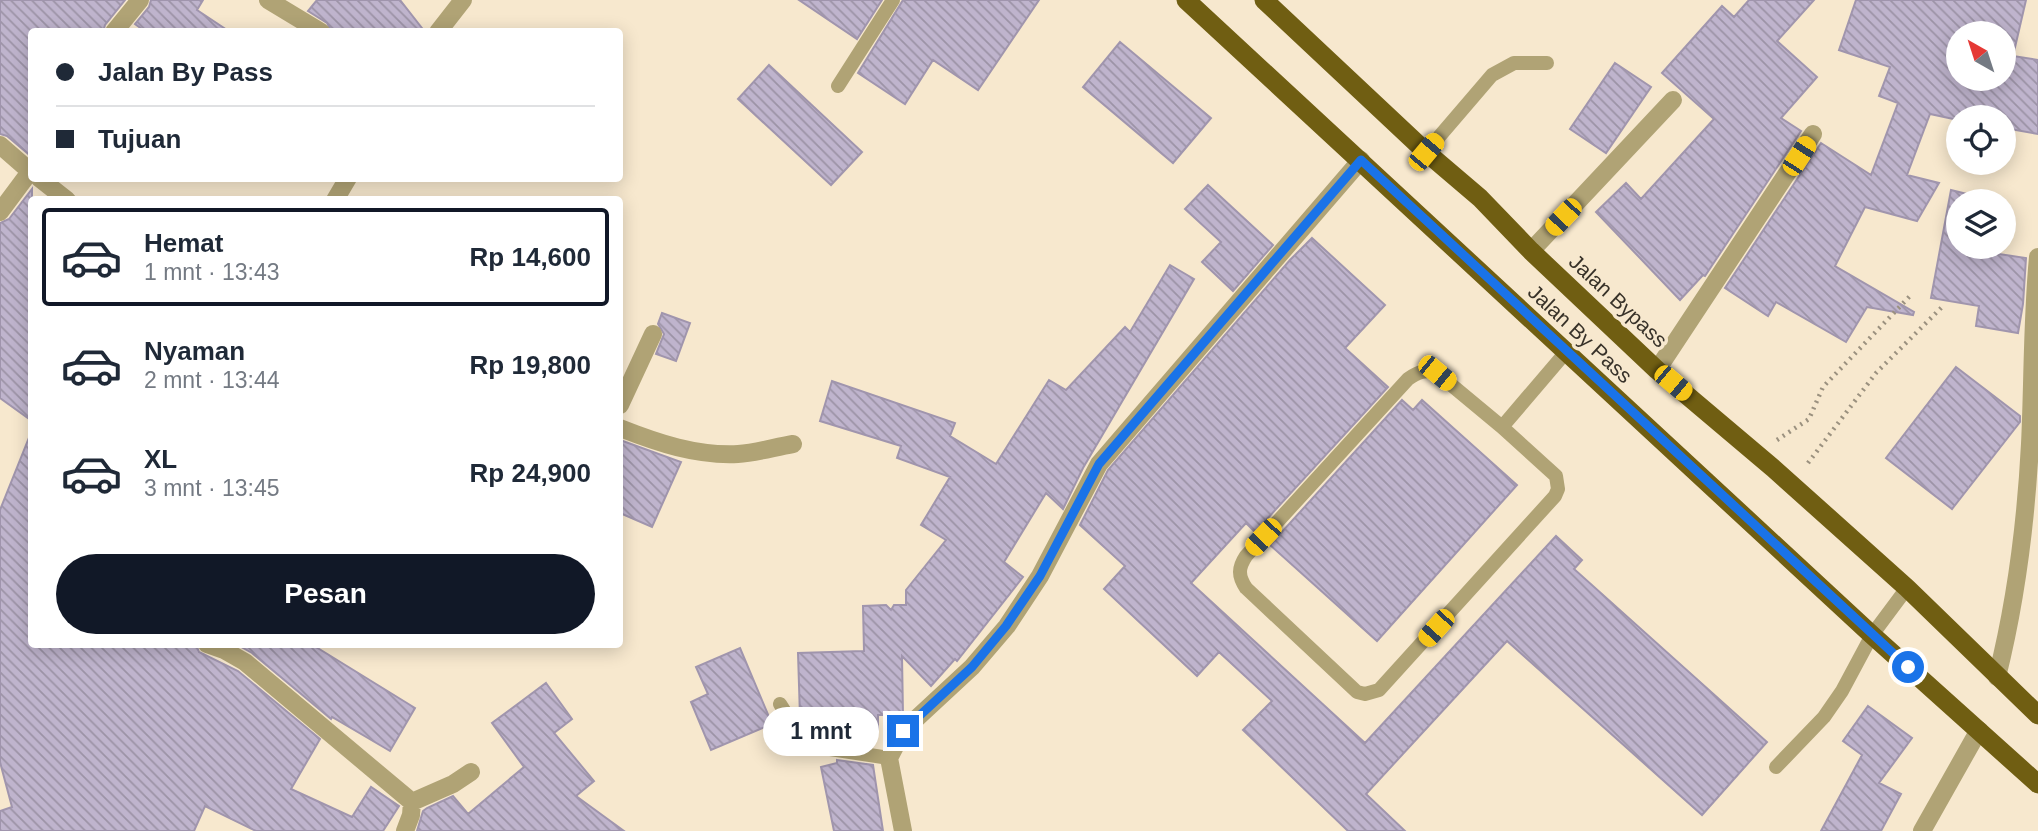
<!DOCTYPE html>
<html lang="id">
<head>
<meta charset="utf-8">
<style>
  :root { --surface:#fff; --page:#f6f6f7; --text:#1f2937; --muted:#747a83; --line:#e0e1e3; --accent:#111827 }
  body { margin:0; font-family:Arial,sans-serif; background:var(--page); color:var(--text); height:100vh; display:flex; flex-direction:column; font-size:26px; white-space:nowrap }
  * { box-sizing:border-box; margin:0 }
  p { font-size:23px; color:var(--muted) }
  .icon { flex:none; width:38px; height:38px; fill:none; stroke:currentColor; stroke-width:2; stroke-linecap:round; stroke-linejoin:round }
  .map { position:relative; flex:1; overflow:hidden }
  .sheet { position:absolute; left:28px; top:196px; width:595px; height:452px; display:flex; flex-direction:column; background:var(--surface); border-radius:7px; box-shadow:0 4px 18px #0003 }
  .sheet>* { flex:none }
  .banner { position:absolute; left:28px; top:28px; width:595px; height:154px; border-radius:7px; box-shadow:0 4px 18px #0003; display:grid; align-content:center; height:154px; padding:0 28px; background:var(--surface) }
  .needle { width:46px; rotate:321deg }
  .controls { position:absolute; left:1946px; top:21px; display:grid; gap:14px }
  .controls a { display:grid; place-items:center; width:70px; height:70px; border-radius:50%; background:var(--surface); box-shadow:0 4px 18px #0003; font-size:35px }
  .end { position:absolute; width:32px; height:32px; margin:-16px; border:9px solid #1a73e8; background:#fff; box-shadow:0 0 0 4px #fff }
  .from { border-radius:50% }
  .bubble { position:absolute; height:49px; border-radius:24px; background:var(--surface); box-shadow:0 4px 18px #0003; font-size:23px; font-weight:700; line-height:49px; text-align:center }
  .car { position:absolute; width:21px; height:42px; margin:-21px -10px; border-radius:9px; box-shadow:0 0 5px 2px #0007; background:linear-gradient(#f5c518 24%,#345 0 40%,#f5c518 0 76%,#345 0 86%,#f5c518 0) }
  .banner b { display:flex; align-items:center; gap:24px; height:66px; font-size:26px }
  .banner b+b { border-top:2px solid var(--line) }
  .banner i { width:18px; height:18px; background:var(--text) }
  ul { padding:12px 0 0; list-style:none }
  li { display:flex; align-items:center; gap:21px; height:98px; margin:0 14px 10px; padding:0 14px; border:4px solid transparent; border-radius:7px }
  li div { flex:1 }
  li b { display:block; font-size:26px }
  li em { font-style:normal; font-weight:700 }
  li.on { border-color:var(--accent) }
  li>.icon { width:63px; height:63px; stroke-width:1.5 }
  .action { display:flex; gap:14px; margin-top:auto; padding:14px 28px }
  .action a { flex:1; height:80px; border-radius:42px; background:var(--accent); color:#fff; font-size:28px; font-weight:700; line-height:80px; text-align:center }
  .map>svg:first-child { display:block }
</style>
</head>
<body>
<div class="map">
<svg width="2038" height="831" viewBox="0 0 2038 831">
  <defs>
    <pattern id="building-back-hatch" width="6" height="6" patternUnits="userSpaceOnUse" patternTransform="scale(1.75)"><rect width="6" height="6" fill="#bfb4cd"/><path d="M-1 5l2 2M0 0l6 6M5-1l2 2" fill="none" stroke="#9c93a6"/></pattern>
  </defs>
  <rect width="100%" height="100%" fill="#f7e8ce"/>
  <path fill="url(#building-back-hatch)" stroke="#a095ad" stroke-width="2" fill-rule="evenodd" d="M0 0H125L105 25 103 32H32V157L7 136 0 134Z
    M151 0H203L197 10 230 32H146L135 24 149 7Z
    M317 0H400L425 32H332L327 23 308 11Z
    M799 0H882L857 39Z
    M903 0H1039L978 90 933 60 905 104 858 73Z
    M1749 0H1814L1777 41 1817 77 1781 118 1801 131 1705 276 1703 275 1680 300 1596 212 1626 183 1641 199 1714 119 1662 73 1722 6 1734 17Z
    M1856 0H2026L2013 56 2038 60V134L2004 128V117H1958V120L1930 114 1907 175 1939 183 1917 221 1865 207 1835 266 1914 312 1913 315 1867 307 1846 342 1776 302 1768 316 1725 288 1821 143 1871 175 1898 103 1879 96 1890 67 1839 50ZM1958 33H2004V79H1958Z
    M1120 42 1211 118 1173 163 1083 87Z
    M1615 63 1651 87 1606 153 1570 129Z
    M769 65 862 152 831 185 738 99Z
    M1208 185 1273 245 1233 291 1202 262 1221 242 1185 209Z
    M32 189V421L0 398V223L9 219Z
    M1951 190 1995 201H1958V247H1993L1992 253 2026 258 2023 304 2018 333 1976 326 1979 306 1931 298Z
    M1312 238 1385 305 1345 348 1388 387 1255 532 1246 523 1191 583 1365 743 1556 536 1582 560 1574 569 1767 742 1702 815 1507 641 1366 794 1405 831H1348L1243 730 1272 701 1219 652 1197 676 1104 589 1125 566 1080 525 1108 470 1290 260Z
    M1170 265 1194 279 1083 468 1063 509 1046 493 1004 562 1023 577 957 661 955 659 931 686 902 656 903 715H878V731H866L869 745 837 740 836 716 800 717 798 653 864 651 863 606 886 605 891 610 894 605H906V590L946 540 921 525 950 477 897 458 901 446 820 421 832 381 955 423 950 436 996 464 1049 380 1066 390 1125 327 1130 332Z
    M662 313 690 323 676 361 656 354 664 334 658 324Z
    M1956 367 2020 416V422L1952 509 1886 458Z
    M1402 400 1413 410 1422 400 1517 485 1377 641 1270 545Z
    M30 435 32 644H196L199 652 238 671 320 739 291 789 352 817 371 787 399 806 383 831H256L205 806 194 831H0V811L12 807 0 762V510Z
    M620 440 681 462 652 527 620 513Z
    M236 644H311L415 708 390 751 332 717 331 719 252 653Z
    M740 648 772 724 711 750 691 702 708 694 696 667Z
    M546 683 572 719 554 733 594 781 576 796 624 831H417L423 811 427 808 453 796 468 814 524 767 492 723Z
    M1868 706 1912 738 1879 783 1901 794 1881 831H1821L1862 755 1843 741Z
    M837 760 873 765 883 831H834L821 767 837 763Z"/>
  <g fill="none" stroke-linecap="round" stroke-linejoin="round">
    <path stroke="#9b917f" stroke-width="4.5" stroke-dasharray="2 5" stroke-linecap="butt" d="M1777 440 1809 419 1823 387 1910 296
      M1808 463 1876 373 1944 305"/>
    <path stroke="#b0a375" stroke-width="14" d="M838 86 893 0
      M1426 152 1492 75 1514 63H1547
      M1502 427 1437 373C1425 369 1418 372 1408 379L1246 556C1238 568 1238 576 1246 588L1357 692 1365 694 1379 690 1555 496 1558 489 1556 476 1502 427 1566 352
      M780 704 801 737 817 747 889 758
      M1776 767 1824 717 1842 691 1872 635 1907 588"/>
    <path stroke="#b0a375" stroke-width="18" d="M268 0 321 32
      M114 32 140 0
      M438 32 463 0
      M0 145 32 173
      M39 178 67 200
      M335 200 348 178
      M0 212 32 169
      M1531 251 1673 100
      M1657 370 1813 134
      M620 405 653 334
      M620 428C658 443 696 456 738 454 756 453 775 447 793 444
      M207 644 224 650 245 662 412 802 411 815 405 831
      M1997 677C2016 601 2026 522 2030 444 2033 382 2032 319 2038 257
      M412 802 453 784 471 772
      M903 831 889 758 903 731 972 667 1007 626 1040 576 1099 464 1361 160
      M1922 831 1979 730"/>
    <path stroke="#705e12" stroke-width="19" d="M1186 0 1872 635 2038 784
      M1264 0 1426 152 1480 198 1531 251 1657 370 1773 468 1907 588 2038 715"/>
  </g>
  <g fill="none" stroke-linecap="round" stroke-linejoin="round">
    <path stroke="#1a73e8" stroke-width="9" d="M903 731 972 667 1006 626 1040 576 1099 464 1361 160 1908 667"/>
  </g>
  <g text-anchor="middle" stroke-width="7" stroke-linejoin="round" paint-order="stroke">
    <g font-size="21" fill="#383229" stroke="#f7e8ce">
      <text transform="translate(1618 301) rotate(43)" y="7">Jalan Bypass</text>
      <text transform="translate(1580 334) rotate(43)" y="7">Jalan By Pass</text>
    </g>
  </g>
</svg>
<div class="controls">
<a><svg class="needle" viewBox="-14 -14 28 28"><path d="M0-13l5 13h-10z" fill="#e53935"/><path d="M0 13l5-13h-10z" fill="#747a83"/></svg></a>
<a><svg class="icon" aria-label="locate" viewBox="0 0 24 24"><circle cx="12" cy="12" r="6"/><path d="M12 2v4M12 18v4M2 12h4M18 12h4"/></svg></a>
<a><svg class="icon" aria-label="layers" viewBox="0 0 24 24"><path d="M12 4l9 5-9 5-9-5zM3 14l9 5 9-5"/></svg></a>
</div>
<i class="end from" style="left:1908px;top:667px"></i>
<i class="end" style="left:903px;top:731px"></i>
<div class="bubble" style="left:763px;top:707px;width:116px">1 mnt</div>
<i class="car" style="left:1426px;top:152px;rotate:40deg"></i>
<i class="car" style="left:1799px;top:156px;rotate:33deg"></i>
<i class="car" style="left:1563px;top:217px;rotate:223deg"></i>
<i class="car" style="left:1437px;top:373px;rotate:129deg"></i>
<i class="car" style="left:1673px;top:383px;rotate:130deg"></i>
<i class="car" style="left:1263px;top:537px;rotate:223deg"></i>
<i class="car" style="left:1436px;top:628px;rotate:222deg"></i>
<div class="banner">
<b><i class="from"></i>Jalan By Pass</b>
<b><i></i>Tujuan</b>
</div>
<section class="sheet">
<ul>
<li class="on"><svg class="icon" aria-label="car" viewBox="0 0 24 24"><path d="M5 17H2v-5l4-1 3-4h7l3 4 3 1v5h-3M9 17h6M6 11h13"/><circle cx="7" cy="17" r="2"/><circle cx="17" cy="17" r="2"/></svg><div><b>Hemat</b><p>1 mnt · 13:43</p></div><em>Rp 14,600</em></li>
<li><svg class="icon" aria-label="car" viewBox="0 0 24 24"><path d="M5 17H2v-5l4-1 3-4h7l3 4 3 1v5h-3M9 17h6M6 11h13"/><circle cx="7" cy="17" r="2"/><circle cx="17" cy="17" r="2"/></svg><div><b>Nyaman</b><p>2 mnt · 13:44</p></div><em>Rp 19,800</em></li>
<li><svg class="icon" aria-label="car" viewBox="0 0 24 24"><path d="M5 17H2v-5l4-1 3-4h7l3 4 3 1v5h-3M9 17h6M6 11h13"/><circle cx="7" cy="17" r="2"/><circle cx="17" cy="17" r="2"/></svg><div><b>XL</b><p>3 mnt · 13:45</p></div><em>Rp 24,900</em></li>
</ul>
<div class="action"><a>Pesan</a></div>
</section>
</div>
</body>
</html>
